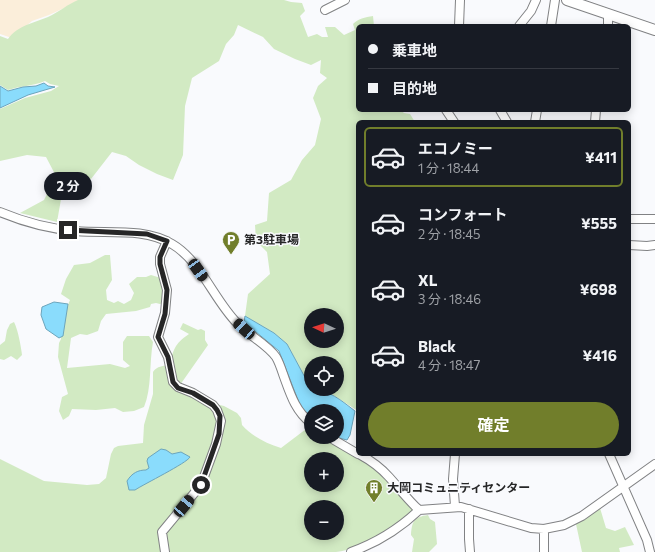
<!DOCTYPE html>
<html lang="ja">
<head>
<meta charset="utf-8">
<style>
  :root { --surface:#171b24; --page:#242831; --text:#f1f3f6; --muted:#9ea1a6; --line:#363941; --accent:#717e2b }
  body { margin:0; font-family:Commissioner,"Noto Sans JP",sans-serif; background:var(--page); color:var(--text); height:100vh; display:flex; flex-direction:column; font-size:15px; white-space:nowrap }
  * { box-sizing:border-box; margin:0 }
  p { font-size:13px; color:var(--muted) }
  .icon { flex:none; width:22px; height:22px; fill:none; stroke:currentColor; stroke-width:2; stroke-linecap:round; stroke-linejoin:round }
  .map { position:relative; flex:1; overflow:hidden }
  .panel { position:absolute; left:356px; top:120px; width:275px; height:336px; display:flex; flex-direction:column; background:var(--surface); border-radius:6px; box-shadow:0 2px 10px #0003 }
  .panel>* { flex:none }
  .banner { position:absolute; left:356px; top:24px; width:275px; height:88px; border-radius:6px; box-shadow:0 2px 10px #0003; display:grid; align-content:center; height:88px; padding:0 12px; background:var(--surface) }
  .needle { width:26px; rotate:274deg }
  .tools { position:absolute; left:304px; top:308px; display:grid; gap:8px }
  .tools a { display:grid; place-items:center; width:40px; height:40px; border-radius:50%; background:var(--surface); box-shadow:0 2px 10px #0003; font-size:20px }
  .end { position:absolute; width:18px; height:18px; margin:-9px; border:5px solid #262627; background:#fff; box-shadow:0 0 0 2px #fff }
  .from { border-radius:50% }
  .bubble { position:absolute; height:28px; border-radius:14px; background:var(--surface); box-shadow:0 2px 10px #0003; font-size:13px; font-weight:700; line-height:28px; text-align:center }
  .car { position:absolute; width:12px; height:24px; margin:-12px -6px; border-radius:5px; box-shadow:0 0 3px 1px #0007; background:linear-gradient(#222 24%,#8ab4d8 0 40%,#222 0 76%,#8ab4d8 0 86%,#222 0) }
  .banner b { display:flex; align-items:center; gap:14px; height:38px; font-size:15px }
  .banner b+b { border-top:1px solid var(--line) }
  .banner i { width:10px; height:10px; background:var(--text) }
  ul { padding:7px 0 0; list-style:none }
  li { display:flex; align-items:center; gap:12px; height:60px; margin:0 8px 6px; padding:0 4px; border:2px solid transparent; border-radius:6px }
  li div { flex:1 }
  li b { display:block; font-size:15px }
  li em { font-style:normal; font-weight:700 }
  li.active { border-color:var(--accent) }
  li>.icon { width:36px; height:36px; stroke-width:1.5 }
  .cta { display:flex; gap:8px; margin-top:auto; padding:8px 12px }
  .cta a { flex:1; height:46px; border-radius:24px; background:var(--accent); color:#fff; font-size:16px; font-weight:700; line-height:46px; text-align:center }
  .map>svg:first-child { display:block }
</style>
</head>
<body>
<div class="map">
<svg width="655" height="552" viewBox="0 0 655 552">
  <rect width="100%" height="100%" fill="#f9fafd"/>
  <path fill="#fbeeda" d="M0 0H82L49 15 32 21 12 38 0 34Z"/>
  <path fill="#d2eac3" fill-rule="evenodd" d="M78 0H284L291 2 302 3 305 11 300 16 308 37 317 34 322 37H328L325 27H335L344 35 355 30 353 24C358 19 365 17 373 16L374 26H358V110H401L404 113 410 114 415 122H358V411L333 395 320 389H337V363H311V385L308 383 287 344 274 333 245 316 248 294 270 274 267 252 256 241 255 225 267 221 269 193 291 180 302 160 315 145 321 119 313 98 318 86 327 78 320 73 321 60 311 65 295 59 274 49 263 37 238 25 234 35 226 44 219 61 192 78 185 106 183 155 173 180 157 174 139 165 126 156 112 152 91 179 78 175 63 188 57 222 20 213 44 200 56 176 46 157 27 155 0 161V109L25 98 51 91 59 86 50 84 45 81C33 86 20 86 8 90L0 85V36L8 39C18 25 34 23 48 17 59 12 68 4 78 0ZM311 315H337V341H311Z
    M105 255H110L112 280 106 290 107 300 114 303 118 301 124 304 131 300 134 293 129 284 137 277H146L151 275 161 278 165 294 163 303 160 304 156 303 151 304 150 307 136 311 106 314 101 321 98 331 87 335 80 334 71 338 67 368 110 364 125 368 130 366 123 360V342L127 336H149L153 342C149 364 152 388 144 407L134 411 123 412 115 408 96 410 72 409 69 416 63 420 59 411 62 397 68 394 58 357 59 343 61 339V321L70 300 61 294 66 279 74 265 90 263Z
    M14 322C18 330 21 346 22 355L17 360 11 356 4 360 0 359V345L5 341 7 330 10 324Z
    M183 323 198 330 201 329 205 331V340L208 345 180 385 216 404 224 406 237 413 241 418 242 425C253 437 266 443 281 448L310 426 311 437H326L365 461 385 478 413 510V512C392 529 364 549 336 552H0V459L44 481 87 485 99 484 106 478 111 454 114 448 118 446 143 443 144 425 153 394V372C156 367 163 365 168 366 175 349 173 345 189 334L180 329ZM311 459H337V485H311ZM311 507H337V533H311Z
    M600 508 606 528 615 531 625 527 634 545 619 548 620 552H582L576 524Z
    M428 515 430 519 435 522 437 544 429 552H412L414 539 411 535C412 521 414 517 428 515Z"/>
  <path fill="#8adcfc" stroke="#6ca5bc" d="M44 83 48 86 55 87 28 95 0 108V86L8 91 23 87 36 86Z
    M54 302 68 304 63 336 59 338 46 329 41 315 42 307Z
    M245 316 274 333 287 344 308 383 311 385V389C328 389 342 401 355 411L350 435 347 440 339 438 337 436V411H311V416L301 408 279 351 244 322Z
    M161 449 166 450 172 454 181 452 190 457C187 463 144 484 135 490H129L127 481C132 473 138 470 146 470L149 468 147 461 148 458Z"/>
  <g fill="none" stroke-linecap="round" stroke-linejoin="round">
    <defs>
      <path id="minor" d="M325 10 345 0
        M608 14V26
        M459 26 460 0
        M519 26 531 11 536 0
        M551 26 555 0
        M446 110 454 122
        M500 110 507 122
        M535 122 537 110
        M595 122 596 110
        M0 212C24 222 50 229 76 231 108 234 143 227 172 244 201 261 214 300 237 323 248 335 267 344 276 357 279 362 281 368 283 374 290 393 295 411 311 423
        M629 219H655
        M629 245 647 246 655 245
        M329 437 358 454
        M359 454C370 460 381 468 389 477 399 488 408 500 419 510L461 507 531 528 544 529 564 525 582 516 655 464
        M609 454 647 540 650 552
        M455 506 453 479 455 454
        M469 509V539L470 552
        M165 552 162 532 201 485 216 444 221 421 217 410 213 405 193 393 178 387 173 382 168 357 158 337 165 313 167 290 160 264V257L167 241
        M351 552C376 543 400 528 419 510
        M544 552V529"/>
      <path id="major" d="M567 0 655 30"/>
    </defs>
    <use href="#minor" stroke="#818284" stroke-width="10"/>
    <use href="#major" stroke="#818284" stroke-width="12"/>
    <use href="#minor" stroke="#fff" stroke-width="8"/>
    <use href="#major" stroke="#fff" stroke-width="10"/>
  </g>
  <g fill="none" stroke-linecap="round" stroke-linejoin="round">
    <path stroke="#262627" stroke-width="5" d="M68 230 147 234 167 241 160 257V264L167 290 165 314 158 337 168 357 173 382 178 388 193 393 213 405 217 410 220 416 219 434 201 485"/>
  </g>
  <defs>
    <symbol id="parking-pin" viewBox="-11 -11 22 30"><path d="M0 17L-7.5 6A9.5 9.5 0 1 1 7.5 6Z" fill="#717e2b" stroke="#f9fafd"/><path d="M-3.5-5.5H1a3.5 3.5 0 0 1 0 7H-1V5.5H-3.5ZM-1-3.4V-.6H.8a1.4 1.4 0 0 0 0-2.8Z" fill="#fff"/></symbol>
    <symbol id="building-pin" viewBox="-11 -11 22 30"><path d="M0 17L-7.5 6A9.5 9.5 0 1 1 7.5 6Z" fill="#717e2b" stroke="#f9fafd"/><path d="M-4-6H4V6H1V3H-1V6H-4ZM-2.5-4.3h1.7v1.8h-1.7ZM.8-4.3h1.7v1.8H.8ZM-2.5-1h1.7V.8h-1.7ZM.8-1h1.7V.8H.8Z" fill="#fff"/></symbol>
  </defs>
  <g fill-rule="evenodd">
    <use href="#parking-pin" x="221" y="230" width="20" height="27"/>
    <use href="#building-pin" x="364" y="478" width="20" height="27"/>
  </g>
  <g text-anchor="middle" stroke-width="3" stroke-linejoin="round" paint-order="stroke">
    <g font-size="12" font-weight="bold" fill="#262627" stroke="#f9fafd" text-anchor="start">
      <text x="244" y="244">第3駐車場</text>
      <text x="387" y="492">大岡コミュニティセンター</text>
    </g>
  </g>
</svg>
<div class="tools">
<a><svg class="needle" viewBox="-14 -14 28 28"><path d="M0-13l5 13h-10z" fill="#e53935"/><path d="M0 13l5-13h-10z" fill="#9ea1a6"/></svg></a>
<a><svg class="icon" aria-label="locate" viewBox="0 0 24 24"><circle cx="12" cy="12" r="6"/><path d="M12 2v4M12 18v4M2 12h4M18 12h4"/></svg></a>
<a><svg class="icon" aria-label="layers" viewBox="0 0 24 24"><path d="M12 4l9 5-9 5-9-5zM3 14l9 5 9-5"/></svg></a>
<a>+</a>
<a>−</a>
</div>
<i class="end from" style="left:201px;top:485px"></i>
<i class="end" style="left:68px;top:230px"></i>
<div class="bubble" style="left:44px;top:172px;width:48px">2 分</div>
<i class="car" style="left:198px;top:270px;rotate:145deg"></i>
<i class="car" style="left:244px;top:329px;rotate:312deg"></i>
<i class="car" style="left:184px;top:506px;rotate:40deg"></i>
<div class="banner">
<b><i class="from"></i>乗車地</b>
<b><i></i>目的地</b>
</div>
<section class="panel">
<ul>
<li class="active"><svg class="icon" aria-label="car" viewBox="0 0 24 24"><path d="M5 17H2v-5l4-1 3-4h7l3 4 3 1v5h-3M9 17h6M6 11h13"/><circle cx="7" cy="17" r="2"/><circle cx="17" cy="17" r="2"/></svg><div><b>エコノミー</b><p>1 分 · 18:44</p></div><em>¥411</em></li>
<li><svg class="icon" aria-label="car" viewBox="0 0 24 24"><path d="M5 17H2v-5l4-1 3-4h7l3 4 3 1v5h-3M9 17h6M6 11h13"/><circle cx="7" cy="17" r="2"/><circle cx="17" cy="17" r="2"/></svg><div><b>コンフォート</b><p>2 分 · 18:45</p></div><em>¥555</em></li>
<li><svg class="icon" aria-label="car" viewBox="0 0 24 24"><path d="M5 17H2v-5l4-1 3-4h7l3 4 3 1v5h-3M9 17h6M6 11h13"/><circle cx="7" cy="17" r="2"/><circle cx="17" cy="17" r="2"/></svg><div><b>XL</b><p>3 分 · 18:46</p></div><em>¥698</em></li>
<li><svg class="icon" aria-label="car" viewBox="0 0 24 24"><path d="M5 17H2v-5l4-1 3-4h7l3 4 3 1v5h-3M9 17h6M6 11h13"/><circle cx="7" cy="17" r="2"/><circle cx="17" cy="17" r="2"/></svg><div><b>Black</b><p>4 分 · 18:47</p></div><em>¥416</em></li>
</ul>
<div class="cta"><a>確定</a></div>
</section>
</div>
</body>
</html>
